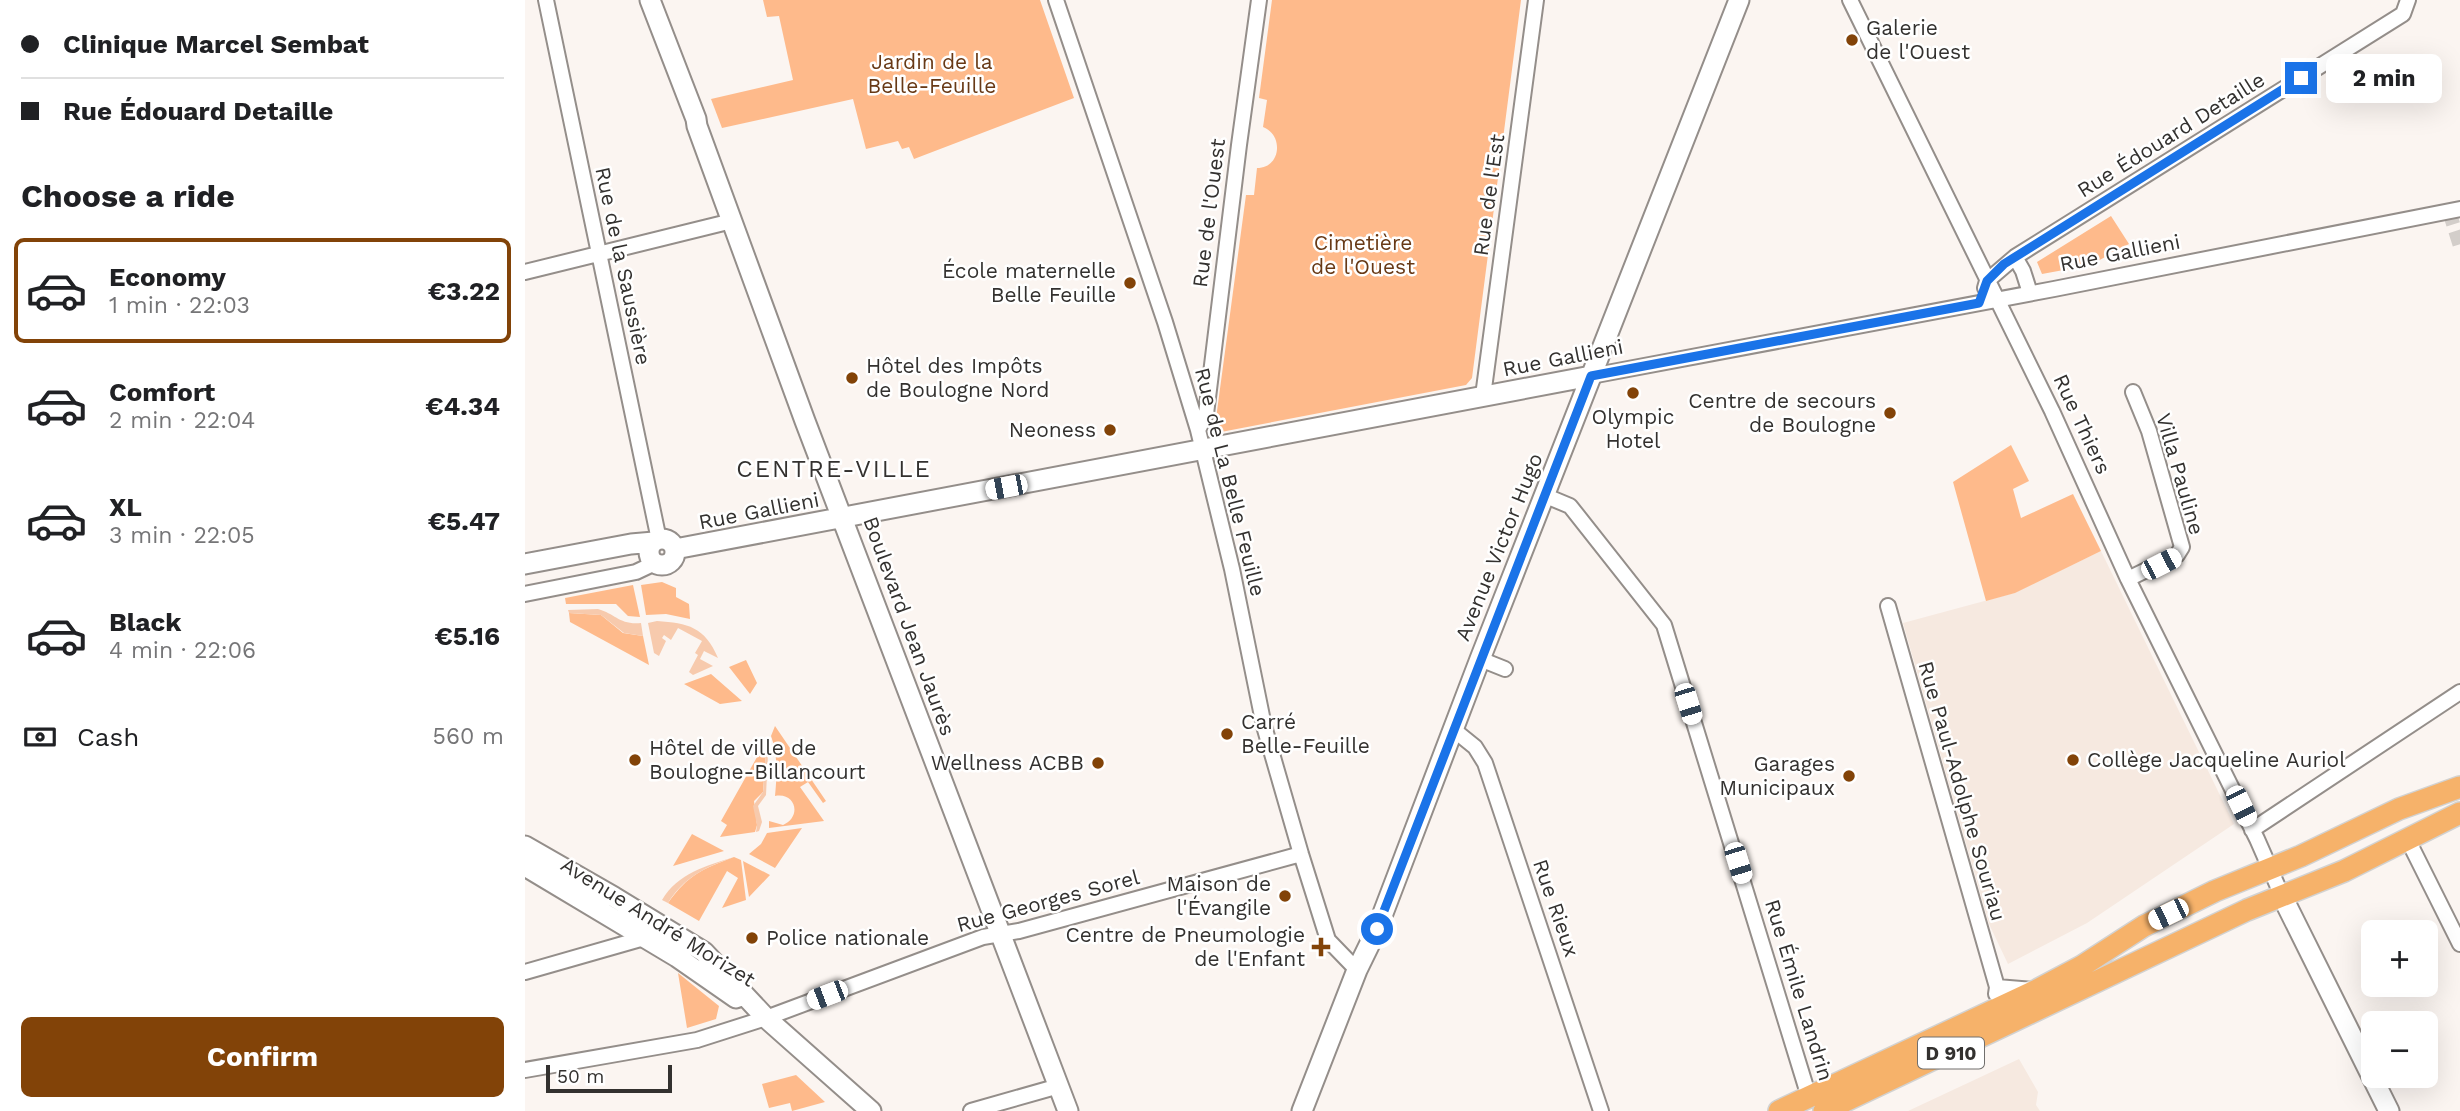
<!DOCTYPE html>
<html lang="en">
<head>
<meta charset="utf-8">
<style>
  :root { --surface:#fff; --page:#f2f2f2; --text:#202124; --muted:#757577; --line:#e0e0e0; --accent:#824308 }
  body { margin:0; font-family:"Work Sans",sans-serif; background:var(--page); color:var(--text); height:100vh; display:flex; flex-direction:column; font-size:26px; white-space:nowrap }
  * { box-sizing:border-box; margin:0 }
  p { font-size:23px; color:var(--muted) }
  .icon { flex:none; width:38px; height:38px; fill:none; stroke:currentColor; stroke-width:2; stroke-linecap:round; stroke-linejoin:round }
  .map { position:relative; flex:1; overflow:hidden }
  .drawer { display:flex; flex-direction:column; background:var(--surface); width:525px }
  .drawer>* { flex:none }
  .hud { display:grid; align-content:center; height:154px; padding:0 21px; background:var(--surface) }
  .tools { position:absolute; left:1836px; top:920px; display:grid; gap:14px }
  .tools a { display:grid; place-items:center; width:77px; height:77px; border-radius:10px; background:var(--surface); box-shadow:0 7px 28px #0002; font-size:35px }
  .scale { position:absolute; left:21px; bottom:18px; width:126px; box-sizing:border-box; padding-left:7px; border:4px solid #33312f; border-top:0; font-size:19px; line-height:24px; white-space:nowrap; color:#33312f; -webkit-text-stroke:5px #fff; paint-order:stroke }
  .end { position:absolute; width:32px; height:32px; margin:-16px; border:9px solid #1a73e8; background:#fff; box-shadow:0 0 0 4px #fff }
  .from { border-radius:50% }
  .bubble { position:absolute; height:49px; border-radius:10px; background:var(--surface); box-shadow:0 7px 28px #0002; font-size:23px; font-weight:700; line-height:49px; text-align:center }
  .car { position:absolute; width:21px; height:42px; margin:-21px -10px; border-radius:9px; box-shadow:0 0 5px 2px #0007; background:linear-gradient(#fff 24%,#345 0 40%,#fff 0 76%,#345 0 86%,#fff 0) }
  .hud b { display:flex; align-items:center; gap:24px; height:66px; font-size:26px }
  .hud b+b { border-top:2px solid var(--line) }
  .hud i { width:18px; height:18px; background:var(--text) }
  ul { padding:0; list-style:none }
  li { display:flex; align-items:center; gap:21px; height:105px; margin:0 14px 10px; padding:0 7px; border:4px solid transparent; border-radius:10px }
  li div { flex:1 }
  li b { display:block; font-size:26px }
  li em { font-style:normal; font-weight:700 }
  li.current { border-color:var(--accent) }
  li>.icon { width:63px; height:63px; stroke-width:1.5 }
  h2 { padding:0 21px; font-size:32px; line-height:84px }
  .pay { display:flex; align-items:center; gap:18px; height:77px; padding:0 21px; font-size:26px }
  .pay p { margin-inline-start:auto }
  .button { display:flex; gap:14px; margin-top:auto; padding:14px 21px }
  .button a { flex:1; height:80px; border-radius:10px; background:var(--accent); color:#fff; font-size:28px; font-weight:700; line-height:80px; text-align:center }
  main { display:flex; flex:1; min-height:0 }
  .map>svg:first-child { display:block }
</style>
</head>
<body>
<main>
<section class="drawer">
<div class="hud">
<b><i class="from"></i>Clinique Marcel Sembat</b>
<b><i></i>Rue Édouard Detaille</b>
</div>
<h2>Choose a ride</h2>
<ul>
<li class="current"><svg class="icon" aria-label="car" viewBox="0 0 24 24"><path d="M5 17H2v-5l4-1 3-4h7l3 4 3 1v5h-3M9 17h6M6 11h13"/><circle cx="7" cy="17" r="2"/><circle cx="17" cy="17" r="2"/></svg><div><b>Economy</b><p>1 min · 22:03</p></div><em>€3.22</em></li>
<li><svg class="icon" aria-label="car" viewBox="0 0 24 24"><path d="M5 17H2v-5l4-1 3-4h7l3 4 3 1v5h-3M9 17h6M6 11h13"/><circle cx="7" cy="17" r="2"/><circle cx="17" cy="17" r="2"/></svg><div><b>Comfort</b><p>2 min · 22:04</p></div><em>€4.34</em></li>
<li><svg class="icon" aria-label="car" viewBox="0 0 24 24"><path d="M5 17H2v-5l4-1 3-4h7l3 4 3 1v5h-3M9 17h6M6 11h13"/><circle cx="7" cy="17" r="2"/><circle cx="17" cy="17" r="2"/></svg><div><b>XL</b><p>3 min · 22:05</p></div><em>€5.47</em></li>
<li><svg class="icon" aria-label="car" viewBox="0 0 24 24"><path d="M5 17H2v-5l4-1 3-4h7l3 4 3 1v5h-3M9 17h6M6 11h13"/><circle cx="7" cy="17" r="2"/><circle cx="17" cy="17" r="2"/></svg><div><b>Black</b><p>4 min · 22:06</p></div><em>€5.16</em></li>
</ul>
<div class="pay"><svg class="icon" aria-label="cash" viewBox="0 0 24 24"><path d="M3 7h18v10H3z"/><circle cx="12" cy="12" r="2"/></svg>Cash<p>560 m</p></div>
<div class="button"><a>Confirm</a></div>
</section>
<div class="map">
<svg width="1935" height="1111" viewBox="0 0 1935 1111">
  <rect width="100%" height="100%" fill="#fbf5f1"/>
  <path fill="#f6e9e0" d="M1576 551 1709 824 1562 923 1483 964 1464 924 1378 623 1489 593Z
    M1494 1059 1513 1092 1511 1105 1515 1111H1383Z"/>
  <path fill="#feba8b" d="M238 0H515L549 98 389 159 384 147 377 149 373 141 341 149 328 99 197 128 186 99 268 80 254 16 242 17Z
    M747 0H996L947 378 941 385 696 432 690 426 721 195H729L732 168C756 168 759 135 738 127L742 100 734 98Z
    M1586 216 1604 244 1571 262V264L1517 274 1512 262Z
    M1486 445 1504 481 1488 489 1496 518 1548 494 1576 551 1490 593 1461 601 1428 482Z
    M137 582 151 588V597L164 604 165 619 141 614 121 615 116 585Z
    M108 585 115 617 103 616 91 604H41L40 598Z
    M44 613 76 615 98 633 118 636 124 665 45 622Z
    M221 660 232 683 225 694 204 667Z
    M186 674 217 701 195 704 159 684Z
    M250 726 301 801 298 803 283 782 275 787 299 821 244 828V821L258 825C277 817 271 792 250 796 252 775 253 755 246 736Z
    M236 750 241 751 238 792 229 801 232 825 230 832 195 837 202 825 196 821Z
    M277 828 250 868 224 854 236 844 242 833Z
    M167 834 199 851 148 866Z
    M209 857 216 860 221 900 197 908 213 878 202 871 174 921 143 903C164 874 176 870 209 857Z
    M218 861 245 875 224 897Z
    M153 973 194 1006 191 1019 162 1028Z
    M271 1075 300 1102 267 1111 265 1103 244 1108 237 1084Z"/>
  <path fill="#f7caad" d="M73 609C91 614 94 625 116 623L118 636 99 633 76 615 44 613 43 610Z
    M132 621C163 623 180 627 193 658L179 651 175 659 188 666 168 675 164 672 173 655 170 653 177 641 153 628 146 640 139 635 137 638 141 641 134 656 129 653 123 623Z
    M241 751 243 754 241 795 233 806 237 822 234 831 231 832 232 825 228 806 238 792Z
    M209 857C181 867 159 877 143 903L137 900C153 873 181 866 209 857Z"/>
  <g fill="none" stroke-linecap="round" stroke-linejoin="round">
    <path stroke="#d3ceca" stroke-width="14" stroke-dasharray="14 7" stroke-linecap="butt" d="M1924 211 1935 246"/>
    <defs>
      <path id="street" d="M21 0 134 540
        M531 0 640 322 673 430 707 569 739 726 776 854 803 940 832 970
        M1325 0 1527 411 1603 579 1732 839 1757 896
        M1490 257 1498 271 1505 293
        M0 272 207 221
        M1460 288 1462 281 1490 257 1878 14 1883 0
        M1066 376 1529 289 1935 209
        M958 396 1011 0
        M673 430 681 414 714 145 734 0
        M1021 496 1045 506 1139 625 1284 1097
        M1603 579 1652 555 1657 547 1624 431 1608 392
        M0 594 111 572 130 563
        M1363 606 1472 987
        M955 659 980 669
        M929 730 950 747 960 763 1076 1111
        M1727 830 1935 692
        M1882 838 1935 944
        M0 972 126 936
        M1471 994 1472 987 1510 990
        M0 1070 172 1040 241 1018 458 937 494 931 776 854
        M446 1111 534 1086"/>
      <path id="secondary" d="M125 0 171 119 172 126 280 421 543 1111
        M124 552a13 13 0 1 1 26 0a13 13 0 1 1-26 0Z
        M150 549 1066 376
        M0 564 106 544 129 542
        M0 846 89 897 179 952 241 1018 346 1111
        M0 866 152 957 211 998
        M1757 896 1864 1111
        M777 1111 832 970 852 929 955 659 1214 0"/>
      <path id="primary" d="M1254 1111 1512 990 1557 966 1619 926 1690 891 1776 856 1874 809 1935 787
        M1299 1111 1722 910 1819 871 1935 813"/>
    </defs>
    <use href="#street" stroke="#948e8a" stroke-width="18"/>
    <use href="#secondary" stroke="#948e8a" stroke-width="23"/>
    <use href="#primary" stroke="#d2d2d1" stroke-width="24"/>
    <use href="#street" stroke="#fff" stroke-width="14"/>
    <use href="#secondary" stroke="#fff" stroke-width="19"/>
    <use href="#primary" stroke="#f6b26a" stroke-width="21"/>
  </g>
  <g fill="none" stroke-linecap="round" stroke-linejoin="round">
    <path stroke="#1a73e8" stroke-width="9" d="M852 929 1066 376 1454 303 1462 281 1479 264 1776 78"/>
  </g>
  <g fill="#824308" stroke="#fff" stroke-width="2.5">
    <circle cx="1327" cy="40" r="7"/>
    <circle cx="605" cy="283" r="7"/>
    <circle cx="327" cy="378" r="7"/>
    <circle cx="1108" cy="393" r="7"/>
    <circle cx="1365" cy="413" r="7"/>
    <circle cx="585" cy="430" r="7"/>
    <circle cx="702" cy="734" r="7"/>
    <circle cx="110" cy="760" r="7"/>
    <circle cx="1548" cy="760" r="7"/>
    <circle cx="573" cy="763" r="7"/>
    <circle cx="1324" cy="776" r="7"/>
    <circle cx="760" cy="896" r="7"/>
    <circle cx="227" cy="938" r="7"/>
    <path d="M792.5 936.5h7v7h7v7h-7v7h-7v-7h-7v-7h7z"/>
  </g>
  <g text-anchor="middle" stroke-width="5" stroke-linejoin="round" paint-order="stroke">
    <rect fill="#fff" stroke="#706f6d" stroke-width="2" x="1393" y="1037.5" width="66" height="31" rx="5"/>
    <g font-size="19" font-weight="bold" fill="#33312f">
      <text x="1426" y="1060">D 910</text>
    </g>
    <g font-size="21" fill="#33312f" stroke="#fff" text-anchor="end">
      <text x="1341" y="35" text-anchor="start">Galerie<tspan x="1341" dy="24">de l'Ouest</tspan></text>
      <text x="591" y="278">École maternelle<tspan x="591" dy="24">Belle Feuille</tspan></text>
      <text x="341" y="373" text-anchor="start">Hôtel des Impôts<tspan x="341" dy="24">de Boulogne Nord</tspan></text>
      <text x="1351" y="408">Centre de secours<tspan x="1351" dy="24">de Boulogne</tspan></text>
      <text x="1108" y="424" text-anchor="middle">Olympic<tspan x="1108" dy="24">Hotel</tspan></text>
      <text x="571" y="437">Neoness</text>
      <text x="716" y="729" text-anchor="start">Carré<tspan x="716" dy="24">Belle-Feuille</tspan></text>
      <text x="124" y="755" text-anchor="start">Hôtel de ville de<tspan x="124" dy="24">Boulogne-Billancourt</tspan></text>
      <text x="1562" y="767" text-anchor="start">Collège Jacqueline Auriol</text>
      <text x="559" y="770">Wellness ACBB</text>
      <text x="1310" y="771">Garages<tspan x="1310" dy="24">Municipaux</tspan></text>
      <text x="746" y="891">Maison de<tspan x="746" dy="24">l'Évangile</tspan></text>
      <text x="780" y="942">Centre de Pneumologie<tspan x="780" dy="24">de l'Enfant</tspan></text>
      <text x="241" y="945" text-anchor="start">Police nationale</text>
    </g>
    <g font-size="21" fill="#683915" stroke="#fff">
      <text x="407" y="69">Jardin de la<tspan x="407" dy="24">Belle-Feuille</tspan></text>
      <text x="838" y="250">Cimetière<tspan x="838" dy="24">de l'Ouest</tspan></text>
    </g>
    <g font-size="21" fill="#33312f" stroke="#fff">
      <text transform="translate(1646 135) rotate(-32)" y="7">Rue Édouard Detaille</text>
      <text transform="translate(964 195) rotate(-82)" y="7">Rue de l'Est</text>
      <text transform="translate(684 213) rotate(-83)" y="7">Rue de l'Ouest</text>
      <text transform="translate(1595 253) rotate(-11)" y="7">Rue Gallieni</text>
      <text transform="translate(98 266) rotate(78)" y="7">Rue de la Saussière</text>
      <text transform="translate(1038 358) rotate(-11)" y="7">Rue Gallieni</text>
      <text transform="translate(1557 424) rotate(65)" y="7">Rue Thiers</text>
      <text transform="translate(1655 474) rotate(74)" y="7">Villa Pauline</text>
      <text transform="translate(705 482) rotate(76)" y="7">Rue de La Belle Feuille</text>
      <text transform="translate(234 511) rotate(-11)" y="7">Rue Gallieni</text>
      <text transform="translate(974 547) rotate(-68)" y="7">Avenue Victor Hugo</text>
      <text transform="translate(384 626) rotate(70)" y="7">Boulevard Jean Jaurès</text>
      <text transform="translate(1437 791) rotate(74)" y="7">Rue Paul-Adolphe Souriau</text>
      <text transform="translate(523 901) rotate(-15)" y="7">Rue Georges Sorel</text>
      <text transform="translate(1031 908) rotate(71)" y="7">Rue Rieux</text>
      <text transform="translate(133 922) rotate(32)" y="7">Avenue André Morizet</text>
      <text transform="translate(1274 990) rotate(73)" y="7">Rue Émile Landrin</text>
    </g>
    <g font-size="24" letter-spacing="2" fill="#33312f" stroke="#fff">
      <text x="309" y="477">CENTRE-VILLE</text>
    </g>
  </g>
</svg>
<div class="tools">
<a>+</a>
<a>−</a>
</div>
<div class="scale">50 m</div>
<i class="end from" style="left:852px;top:929px"></i>
<i class="end" style="left:1776px;top:78px"></i>
<div class="bubble" style="left:1801px;top:54px;width:116px">2 min</div>
<i class="car" style="left:481px;top:487px;rotate:259deg"></i>
<i class="car" style="left:1636px;top:564px;rotate:63deg"></i>
<i class="car" style="left:1163px;top:704px;rotate:163deg"></i>
<i class="car" style="left:1716px;top:806px;rotate:154deg"></i>
<i class="car" style="left:1213px;top:863px;rotate:163deg"></i>
<i class="car" style="left:1643px;top:914px;rotate:244deg"></i>
<i class="car" style="left:302px;top:995px;rotate:249deg"></i>
</div>
</main>
</body>
</html>
